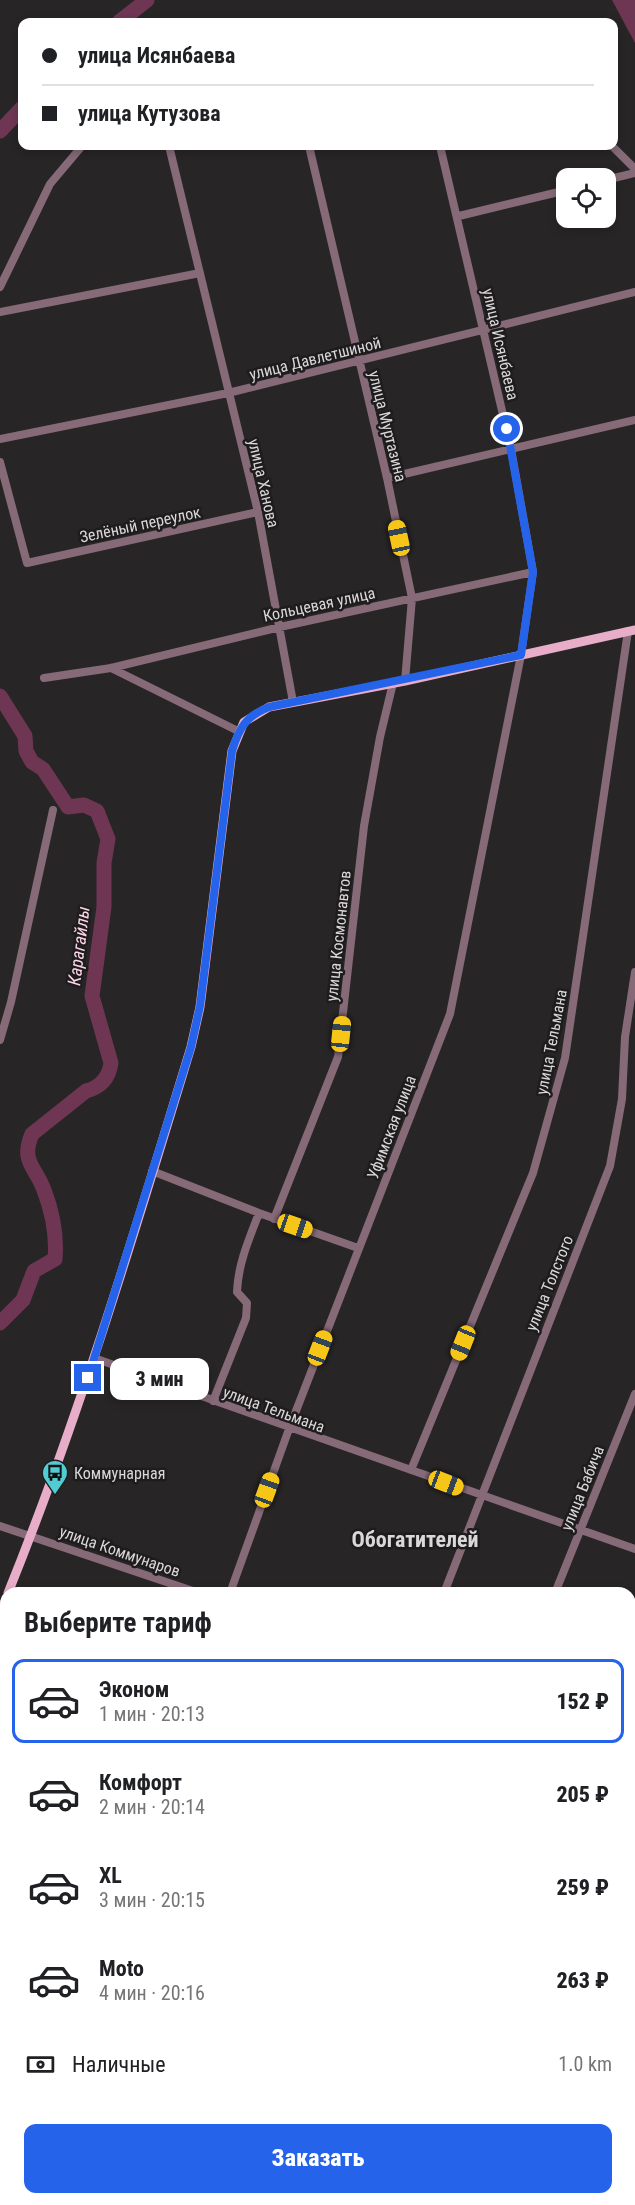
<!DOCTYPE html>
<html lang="ru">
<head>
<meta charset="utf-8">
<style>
  :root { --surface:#fff; --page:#f2f2f2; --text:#202124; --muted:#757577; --line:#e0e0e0; --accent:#2563eb }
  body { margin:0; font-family:"Roboto Condensed",sans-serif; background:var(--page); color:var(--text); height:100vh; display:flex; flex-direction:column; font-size:22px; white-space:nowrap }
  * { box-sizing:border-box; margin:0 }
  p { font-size:20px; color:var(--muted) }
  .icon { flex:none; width:33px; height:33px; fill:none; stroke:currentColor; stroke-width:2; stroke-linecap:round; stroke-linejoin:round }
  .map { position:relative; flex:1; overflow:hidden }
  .sheet { position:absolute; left:0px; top:1587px; width:636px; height:618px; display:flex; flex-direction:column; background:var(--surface); border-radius:18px 18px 0 0; box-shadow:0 3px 9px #0003 }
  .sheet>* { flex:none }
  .top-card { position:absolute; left:18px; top:18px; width:600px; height:132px; border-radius:12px; box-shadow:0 3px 9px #0003; display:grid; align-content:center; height:132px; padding:0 24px; background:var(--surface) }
  .buttons { position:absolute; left:556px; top:168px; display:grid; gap:12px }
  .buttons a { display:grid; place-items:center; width:60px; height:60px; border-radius:12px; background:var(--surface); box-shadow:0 3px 9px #0003; font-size:30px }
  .end { position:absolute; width:27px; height:27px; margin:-14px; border:8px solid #2563eb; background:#fff; box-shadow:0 0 0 3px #fff }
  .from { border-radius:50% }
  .bubble { position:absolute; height:42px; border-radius:12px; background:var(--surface); box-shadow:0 3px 9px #0003; font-size:20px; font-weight:800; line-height:42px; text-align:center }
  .car { position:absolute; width:18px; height:36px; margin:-18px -9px; border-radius:8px; box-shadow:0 0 4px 2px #0007; background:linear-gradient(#f5c518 24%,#345 0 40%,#f5c518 0 76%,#345 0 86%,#f5c518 0) }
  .top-card b { display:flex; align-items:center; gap:21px; height:57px; font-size:22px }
  .top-card b+b { border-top:2px solid var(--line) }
  .top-card i { width:15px; height:15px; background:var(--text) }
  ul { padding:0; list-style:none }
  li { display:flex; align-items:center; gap:18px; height:84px; margin:0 12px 9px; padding:0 12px; border:3px solid transparent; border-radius:12px }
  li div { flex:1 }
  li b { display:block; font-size:22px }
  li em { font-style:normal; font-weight:800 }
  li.on { border-color:var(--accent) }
  li>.icon { width:54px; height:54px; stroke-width:1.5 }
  h2 { padding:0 24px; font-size:27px; line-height:72px }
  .pay { display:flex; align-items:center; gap:15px; height:66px; padding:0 24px; font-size:22px }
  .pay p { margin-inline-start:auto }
  .cta { display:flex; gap:12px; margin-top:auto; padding:12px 24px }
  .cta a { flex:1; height:69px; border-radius:12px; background:var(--accent); color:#fff; font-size:24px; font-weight:800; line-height:69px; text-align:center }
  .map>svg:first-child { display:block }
</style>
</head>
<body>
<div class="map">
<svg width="635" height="2205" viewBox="0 0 635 2205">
  <rect width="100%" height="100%" fill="#282526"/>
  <path fill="#372f32" d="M635 1718V1814L630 1812V1719Z"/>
  <path fill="#6f3654" d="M612 0H635V43Z"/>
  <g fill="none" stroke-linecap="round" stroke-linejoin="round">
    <path stroke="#6f3654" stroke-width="15" d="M119 22 147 0
      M0 131 22 108
      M0 696 25 736 26 751 32 762 43 769 68 807 84 805 97 811 108 839 104 863V907L92 996 111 1063C109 1078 101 1087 86 1091L32 1134C20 1162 36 1167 44 1190 52 1211 57 1236 55 1259L34 1271 23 1300 0 1323"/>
    <path stroke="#866a77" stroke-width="8" d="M169 146 258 512 293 702
      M309 146 387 478 412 598 405 681
      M612 146 635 169
      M606 180 635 173
      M459 216 567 190
      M0 287 50 184 82 146
      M0 312 200 273
      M0 439 228 393 635 292
      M0 462 27 563 258 512
      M387 478 635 420
      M111 668 238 731
      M44 678 111 668 280 627 533 572
      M0 1040 11 1002 53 810
      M152 1171 259 1213 358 1248
      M274 1219 338 1057 364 826 380 737 393 683
      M94 1358 635 1549
      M213 1401 246 1318 247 1303 237 1292C238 1264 249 1239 259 1213
      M411 1470 533 1173 565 1058 628 631
      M0 1526 199 1593
      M230 1593 289 1429 450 1014 521 655 533 572 511 449 440 146
      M444 1593 610 1166 622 1099 625 1037 635 972
      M555 1593 635 1394
      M0 1717 6 1719
      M630 1836 635 1837
      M0 1914 6 1916
      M630 1921 635 1909
      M630 2143 635 2127
      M0 2188 6 2172
      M207 2205 209 2199
      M423 2205 425 2199
      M517 2205 519 2199
      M610 2205 612 2199"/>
    <path stroke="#e7adc9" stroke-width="9" d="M8 1593C80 1415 135 1231 191 1047L200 1007 232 751 244 722 269 707 405 681 635 630
      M0 1613 6 1598
      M0 2114 6 2116
      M227 2199 242 2205"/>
  </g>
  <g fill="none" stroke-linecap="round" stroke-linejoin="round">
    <path stroke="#2563eb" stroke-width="8" d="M88 1378 191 1047 200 1006 232 751C239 728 246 716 269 707L521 655 533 572 507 429"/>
  </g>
  <defs>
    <symbol id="bus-pin" viewBox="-11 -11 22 30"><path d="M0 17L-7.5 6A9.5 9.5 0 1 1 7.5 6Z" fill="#51ccd3" stroke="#1e1c1d"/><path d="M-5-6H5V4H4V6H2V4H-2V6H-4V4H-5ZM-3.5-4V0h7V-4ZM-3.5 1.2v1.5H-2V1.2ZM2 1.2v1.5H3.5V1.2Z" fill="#111"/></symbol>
  </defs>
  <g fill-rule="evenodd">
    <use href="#bus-pin" x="40" y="1458" width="30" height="40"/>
  </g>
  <g text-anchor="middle" stroke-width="5" stroke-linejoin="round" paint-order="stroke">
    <g font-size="16" fill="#dad8d9" stroke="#1e1c1d">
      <text transform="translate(501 344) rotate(77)" y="6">улица Исянбаева</text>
      <text transform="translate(315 358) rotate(-14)" y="6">улица Давлетшиной</text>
      <text transform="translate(388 426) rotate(76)" y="6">улица Муртазина</text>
      <text transform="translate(264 483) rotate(77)" y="6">улица Ханова</text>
      <text transform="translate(140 524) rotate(-12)" y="6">Зелёный переулок</text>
      <text transform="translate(319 604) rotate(-12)" y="6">Кольцевая улица</text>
      <text transform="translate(338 936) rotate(-84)" y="6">улица Космонавтов</text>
      <text transform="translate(551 1042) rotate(-79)" y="6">улица Тельмана</text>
      <text transform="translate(391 1127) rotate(-69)" y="6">Уфимская улица</text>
      <text transform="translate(549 1283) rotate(-68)" y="6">улица Толстого</text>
      <text transform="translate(274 1409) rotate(20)" y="6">улица Тельмана</text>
      <text transform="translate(582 1488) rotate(-68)" y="6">улица Бабича</text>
      <text transform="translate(120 1551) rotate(19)" y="6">улица Коммунаров</text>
    </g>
    <g font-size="16" fill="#dad8d9" stroke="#1e1c1d" text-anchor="start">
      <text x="74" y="1479">Коммунарная</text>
    </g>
    <g font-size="18" font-style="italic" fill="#fdd7e9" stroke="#1e1c1d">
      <text transform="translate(79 946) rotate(-83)" y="6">Карагайлы</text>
    </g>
    <g font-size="22" font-weight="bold" fill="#dad8d9" stroke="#1e1c1d">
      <text x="415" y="1547">Обогатителей</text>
    </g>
  </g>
</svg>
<div class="buttons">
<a><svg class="icon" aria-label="locate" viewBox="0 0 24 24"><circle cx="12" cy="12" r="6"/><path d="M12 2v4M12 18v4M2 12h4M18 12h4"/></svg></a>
</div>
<i class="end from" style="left:507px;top:429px"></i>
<i class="end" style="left:88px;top:1378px"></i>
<div class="bubble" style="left:110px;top:1358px;width:99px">3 мин</div>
<i class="car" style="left:399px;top:538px;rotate:348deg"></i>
<i class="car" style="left:341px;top:1034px;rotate:6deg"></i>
<i class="car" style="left:295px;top:1226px;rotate:109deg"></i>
<i class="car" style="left:463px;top:1343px;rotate:202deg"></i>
<i class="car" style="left:320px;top:1348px;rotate:21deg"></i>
<i class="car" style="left:446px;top:1483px;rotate:111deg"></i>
<i class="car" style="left:267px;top:1490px;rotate:20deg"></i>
<div class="top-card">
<b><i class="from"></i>улица Исянбаева</b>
<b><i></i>улица Кутузова</b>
</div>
<section class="sheet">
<h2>Выберите тариф</h2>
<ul>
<li class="on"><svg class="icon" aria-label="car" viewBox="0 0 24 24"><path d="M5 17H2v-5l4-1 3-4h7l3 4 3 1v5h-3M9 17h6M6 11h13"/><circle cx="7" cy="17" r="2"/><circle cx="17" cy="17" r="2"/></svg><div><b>Эконом</b><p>1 мин · 20:13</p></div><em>152 ₽</em></li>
<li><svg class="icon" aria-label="car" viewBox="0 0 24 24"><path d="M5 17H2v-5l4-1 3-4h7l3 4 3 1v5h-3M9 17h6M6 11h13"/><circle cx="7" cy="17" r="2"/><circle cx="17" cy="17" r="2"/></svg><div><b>Комфорт</b><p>2 мин · 20:14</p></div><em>205 ₽</em></li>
<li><svg class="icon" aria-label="car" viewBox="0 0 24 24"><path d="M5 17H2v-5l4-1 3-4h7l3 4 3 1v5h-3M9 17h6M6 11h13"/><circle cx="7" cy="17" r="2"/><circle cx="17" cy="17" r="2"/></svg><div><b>XL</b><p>3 мин · 20:15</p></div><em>259 ₽</em></li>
<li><svg class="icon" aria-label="car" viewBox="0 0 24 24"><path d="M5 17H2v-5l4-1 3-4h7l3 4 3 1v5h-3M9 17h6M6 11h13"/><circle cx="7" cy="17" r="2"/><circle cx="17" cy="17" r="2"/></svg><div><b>Moto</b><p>4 мин · 20:16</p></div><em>263 ₽</em></li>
</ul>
<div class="pay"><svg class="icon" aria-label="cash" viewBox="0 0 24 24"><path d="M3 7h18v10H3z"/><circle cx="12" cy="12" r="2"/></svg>Наличные<p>1.0 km</p></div>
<div class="cta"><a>Заказать</a></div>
</section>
</div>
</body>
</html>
